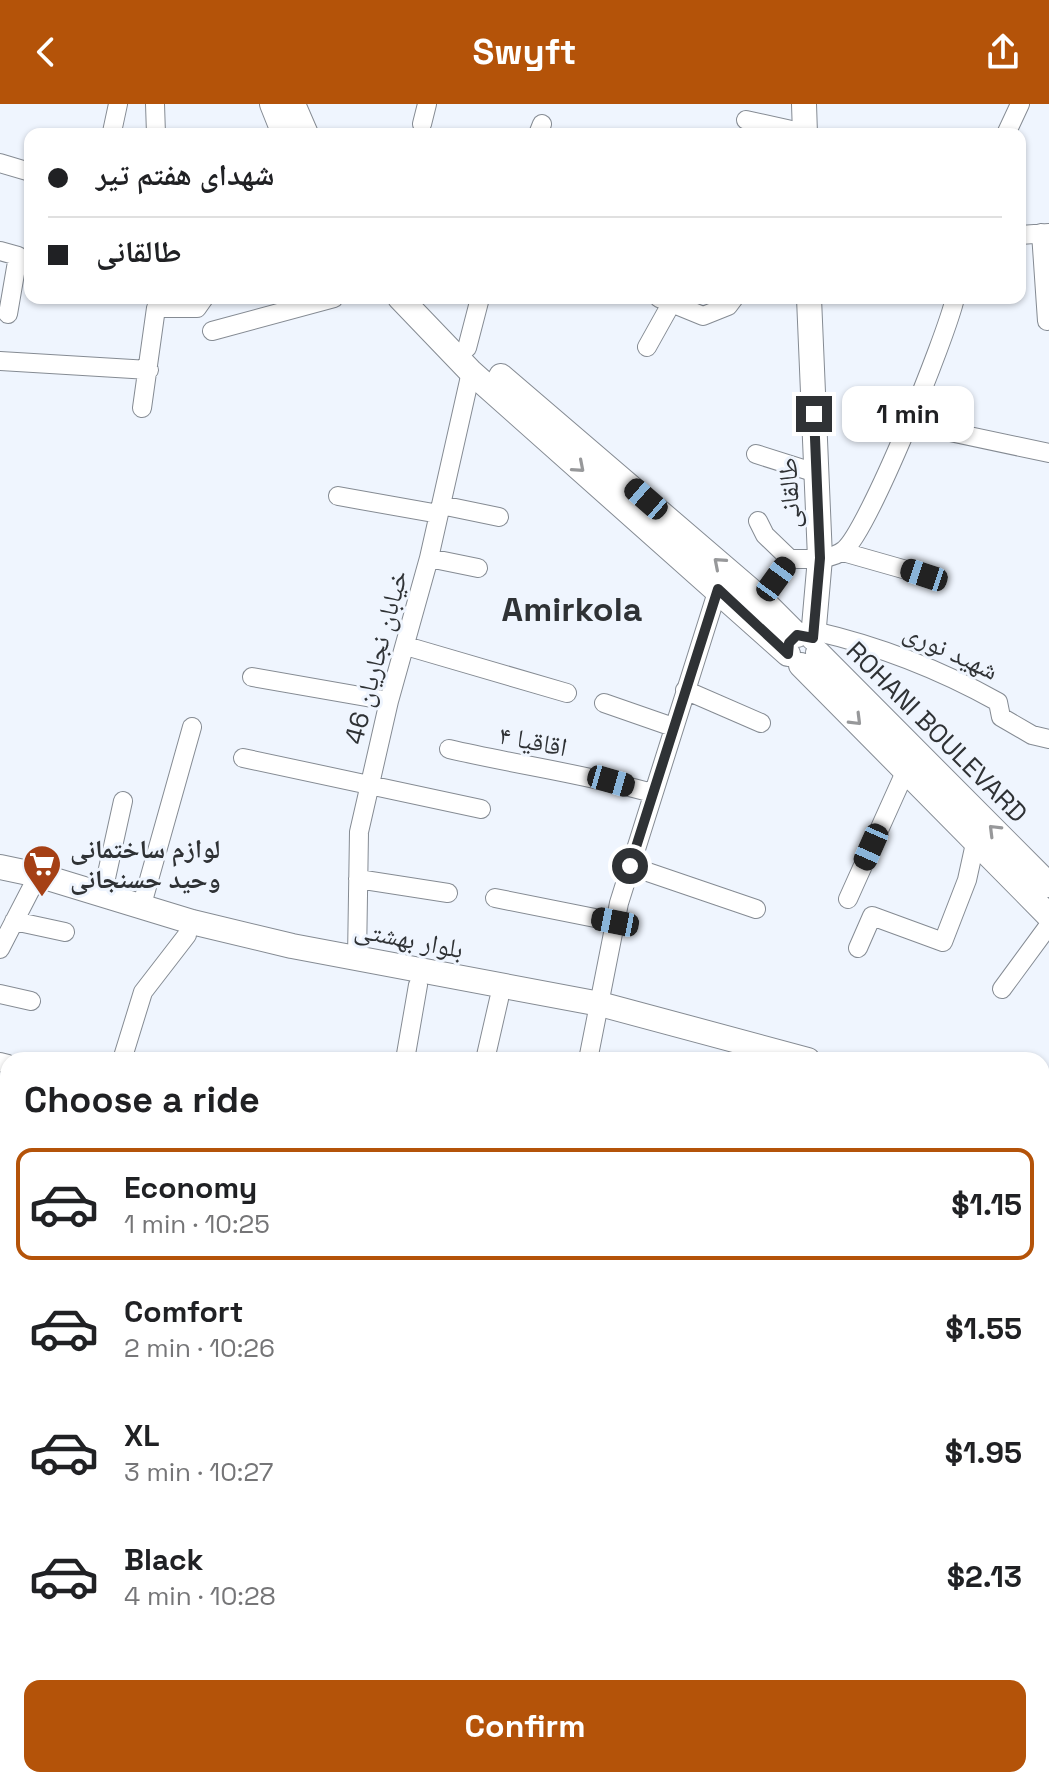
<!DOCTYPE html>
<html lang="en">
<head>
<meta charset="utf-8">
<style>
  :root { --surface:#fff; --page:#f6f6f6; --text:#202124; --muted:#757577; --line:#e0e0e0; --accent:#b45309 }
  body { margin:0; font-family:"Space Grotesk","Noto Naskh Arabic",sans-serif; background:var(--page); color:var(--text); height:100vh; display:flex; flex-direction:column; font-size:30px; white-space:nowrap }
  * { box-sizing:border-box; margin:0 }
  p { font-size:26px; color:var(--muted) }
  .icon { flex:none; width:44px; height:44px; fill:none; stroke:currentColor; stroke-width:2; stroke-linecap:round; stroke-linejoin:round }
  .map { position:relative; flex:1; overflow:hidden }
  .sheet { position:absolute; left:0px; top:948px; width:1050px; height:736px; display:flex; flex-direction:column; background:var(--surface); border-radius:24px 24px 0 0; box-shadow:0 2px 6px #0004 }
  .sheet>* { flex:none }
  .top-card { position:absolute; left:24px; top:24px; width:1002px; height:176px; border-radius:16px; box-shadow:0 2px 6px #0004; display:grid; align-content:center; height:176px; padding:0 24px; background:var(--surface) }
  .end { position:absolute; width:36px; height:36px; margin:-18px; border:10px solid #2f3235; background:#fff; box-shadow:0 0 0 4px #fff }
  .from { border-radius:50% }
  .bubble { position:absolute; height:56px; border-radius:16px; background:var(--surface); box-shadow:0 2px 6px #0004; font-size:26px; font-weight:700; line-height:56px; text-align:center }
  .car { position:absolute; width:24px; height:48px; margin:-24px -12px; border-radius:10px; box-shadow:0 0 6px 2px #0007; background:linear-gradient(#222 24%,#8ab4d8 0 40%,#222 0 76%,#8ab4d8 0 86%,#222 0) }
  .top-card b { display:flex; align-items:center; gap:28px; height:76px; font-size:30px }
  .top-card b+b { border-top:2px solid var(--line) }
  .top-card i { width:20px; height:20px; background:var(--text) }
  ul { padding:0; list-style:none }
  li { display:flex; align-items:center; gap:24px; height:112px; margin:0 16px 12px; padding:0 8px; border:4px solid transparent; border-radius:16px }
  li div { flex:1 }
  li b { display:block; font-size:30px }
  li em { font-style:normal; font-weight:700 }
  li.on { border-color:var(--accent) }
  li>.icon { width:72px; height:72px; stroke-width:1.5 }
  h2 { padding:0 24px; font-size:36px; line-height:96px }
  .action { display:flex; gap:16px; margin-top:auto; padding:16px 24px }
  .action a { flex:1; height:92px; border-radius:16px; background:var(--accent); color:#fff; font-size:32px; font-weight:700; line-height:92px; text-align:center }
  header { display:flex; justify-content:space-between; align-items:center; height:104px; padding:0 24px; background:var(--accent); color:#fff; font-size:36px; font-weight:700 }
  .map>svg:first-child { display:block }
</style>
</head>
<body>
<header><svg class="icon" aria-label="back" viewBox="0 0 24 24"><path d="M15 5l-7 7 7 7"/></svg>Swyft<svg class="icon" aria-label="share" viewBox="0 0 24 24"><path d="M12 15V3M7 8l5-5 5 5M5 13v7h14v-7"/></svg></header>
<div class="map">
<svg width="1049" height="1684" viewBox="0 0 1049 1684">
  <rect width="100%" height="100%" fill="#eff5fe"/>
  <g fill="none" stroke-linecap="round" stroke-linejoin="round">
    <defs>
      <path id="minor" d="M155 0 156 30
        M746 16 805 29
        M422 20 427 0
        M112 28 118 0
        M538 30 542 20
        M1006 30 1020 0
        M0 59 30 68
        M1041 129 1047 217
        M1020 131 1049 129
        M0 147 18 152 8 210
        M659 194 703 212 728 202 734 194
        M212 227 334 194
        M647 243 671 200
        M467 244 480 194
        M0 257 149 266
        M142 304 156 204H197L204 194
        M908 319 1049 349
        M756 350 816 369
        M338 392 439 410
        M441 401 499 413
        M758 417 765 431 790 455
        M843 448 924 471
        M429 454 478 464
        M761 495 790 455C806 455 831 457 844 446 868 427 947 231 955 194
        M814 527C880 542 939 565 998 598L1001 613 1032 631 1049 635
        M406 542 567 589
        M252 573 389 597
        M685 586 761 619
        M604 599 673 623
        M449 645C517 661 586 670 652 689
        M243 654 481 705
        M630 762 756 805
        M358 775 448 789
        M102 792 123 697
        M495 794 615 818
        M848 795 906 666
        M141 804 192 623
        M14 817 65 828
        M858 844 872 812 943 838 967 776 976 735
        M0 845 33 781
        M357 854 359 728 389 597 429 454 471 268
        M1002 885 1049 821
        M0 890 31 897
        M122 956 143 888 187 831
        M405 956 418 881
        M485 956 499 895
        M588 956 619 799 718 485
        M744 956 745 953
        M0 958 8 960
        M0 1151 8 1152
        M0 1387 8 1380
        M0 1471 8 1474
        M0 1626 8 1627
        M1042 1658 1049 1657
        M537 1676 564 1684
        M34 1684 35 1676
        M215 1684 217 1676
        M382 1684 383 1676
        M834 1684 836 1676
        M950 1684 956 1676"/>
      <path id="major" d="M272 0 284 30
        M293 0 306 30
        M804 0 805 30
        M400 194 471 268 788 550
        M809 194 820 454 813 534
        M501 272 761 495 797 531
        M818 549 1049 781
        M801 561 1049 812
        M0 763 38 771 192 818 292 842 600 900 808 956
        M1042 1027 1049 1030"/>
    </defs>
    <use href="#minor" stroke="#858b93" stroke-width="20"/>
    <use href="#major" stroke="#858b93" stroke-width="26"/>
    <use href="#minor" stroke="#fff" stroke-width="18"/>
    <use href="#major" stroke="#fff" stroke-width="24"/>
  </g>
  <defs><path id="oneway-chevron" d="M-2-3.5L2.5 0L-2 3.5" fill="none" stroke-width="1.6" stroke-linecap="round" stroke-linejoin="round" transform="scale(2)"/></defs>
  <g stroke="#97989a">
    <use href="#oneway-chevron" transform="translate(579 363) rotate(41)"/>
    <use href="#oneway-chevron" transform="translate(719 459) rotate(-139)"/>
    <use href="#oneway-chevron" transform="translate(856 616) rotate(45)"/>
    <use href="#oneway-chevron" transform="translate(994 726) rotate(-135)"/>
  </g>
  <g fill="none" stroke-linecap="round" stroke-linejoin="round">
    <path stroke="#2f3235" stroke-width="10" d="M630 762 718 485 788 550 789 539 797 531 813 534 820 454 814 310"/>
  </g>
  <defs>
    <symbol id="supermarket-pin" viewBox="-11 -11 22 30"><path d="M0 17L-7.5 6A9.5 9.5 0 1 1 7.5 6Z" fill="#a54015" stroke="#eff5fe"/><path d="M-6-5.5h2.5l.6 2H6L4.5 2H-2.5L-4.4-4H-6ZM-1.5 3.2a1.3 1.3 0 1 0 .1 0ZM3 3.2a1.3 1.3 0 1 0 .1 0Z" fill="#fff"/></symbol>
  </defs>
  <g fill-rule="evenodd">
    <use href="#supermarket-pin" x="20" y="738" width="44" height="60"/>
  </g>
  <g text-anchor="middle" stroke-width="6" stroke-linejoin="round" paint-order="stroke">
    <g font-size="26" fill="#2f3235" stroke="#eff5fe">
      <text transform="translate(789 389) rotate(-93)" y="9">طالقانی</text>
      <text transform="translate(951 547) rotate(25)" y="9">شهید نوری</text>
      <text transform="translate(376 553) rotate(-75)" y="9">خیابان نجاریان 46</text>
      <text transform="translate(937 628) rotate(45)" y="9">ROHANI BOULEVARD</text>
      <text transform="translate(533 637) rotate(11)" y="9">اقاقیا ۴</text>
      <text transform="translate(409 835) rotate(11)" y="9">بلوار بهشتی</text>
    </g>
    <g font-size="26" font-weight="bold" fill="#2f3235" stroke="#eff5fe" text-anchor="start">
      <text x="70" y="754">لوازم ساختمانی<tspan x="70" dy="30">وحید حسنجانی</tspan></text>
    </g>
    <g font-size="34" font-weight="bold" fill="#2f3235" stroke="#eff5fe">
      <text x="572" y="517">Amirkola</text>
    </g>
  </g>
</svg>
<i class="end from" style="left:630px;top:762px"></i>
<i class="end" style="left:814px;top:310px"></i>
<div class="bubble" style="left:842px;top:282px;width:132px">1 min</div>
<i class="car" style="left:646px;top:395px;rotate:311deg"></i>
<i class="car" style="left:924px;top:471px;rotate:288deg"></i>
<i class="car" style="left:776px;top:475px;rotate:36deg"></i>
<i class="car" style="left:611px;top:677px;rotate:106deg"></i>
<i class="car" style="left:871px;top:743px;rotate:204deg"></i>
<i class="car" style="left:615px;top:818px;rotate:281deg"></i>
<div class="top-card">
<b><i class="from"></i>شهدای هفتم تیر</b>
<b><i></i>طالقانی</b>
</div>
<section class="sheet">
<h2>Choose a ride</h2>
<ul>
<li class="on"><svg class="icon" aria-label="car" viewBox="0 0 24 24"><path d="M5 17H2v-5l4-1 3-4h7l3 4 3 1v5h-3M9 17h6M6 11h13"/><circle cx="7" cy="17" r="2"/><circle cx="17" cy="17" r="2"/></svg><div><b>Economy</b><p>1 min · 10:25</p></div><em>$1.15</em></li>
<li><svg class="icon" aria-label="car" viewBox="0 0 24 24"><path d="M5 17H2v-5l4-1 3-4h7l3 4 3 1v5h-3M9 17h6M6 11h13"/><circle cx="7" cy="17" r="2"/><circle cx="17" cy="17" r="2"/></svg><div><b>Comfort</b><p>2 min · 10:26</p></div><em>$1.55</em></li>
<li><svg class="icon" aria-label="car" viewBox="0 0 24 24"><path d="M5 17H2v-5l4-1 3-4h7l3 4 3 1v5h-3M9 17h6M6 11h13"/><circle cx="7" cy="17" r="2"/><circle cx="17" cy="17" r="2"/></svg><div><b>XL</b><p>3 min · 10:27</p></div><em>$1.95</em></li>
<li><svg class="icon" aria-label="car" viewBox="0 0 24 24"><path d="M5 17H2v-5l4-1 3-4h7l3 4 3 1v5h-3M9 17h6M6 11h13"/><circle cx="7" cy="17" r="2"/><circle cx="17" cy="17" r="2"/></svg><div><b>Black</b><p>4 min · 10:28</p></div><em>$2.13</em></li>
</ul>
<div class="action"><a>Confirm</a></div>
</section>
</div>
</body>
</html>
